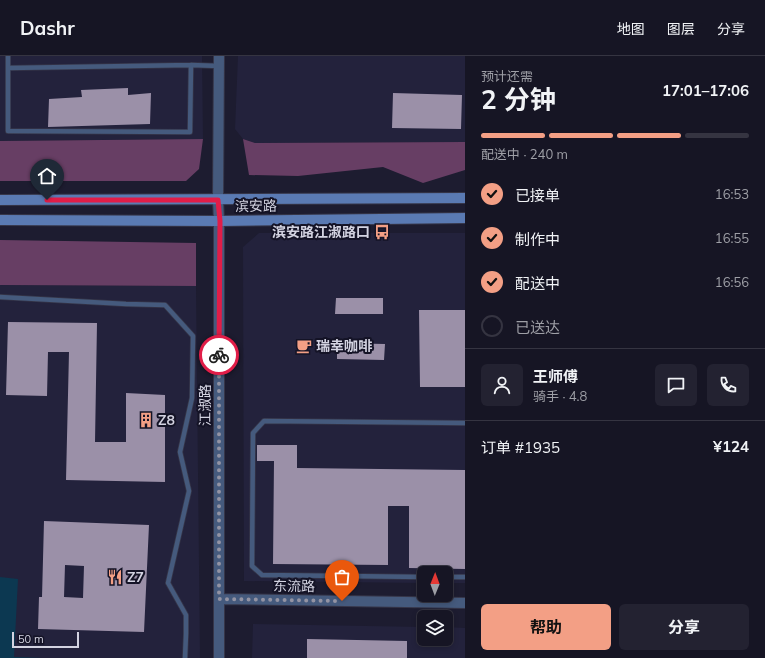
<!DOCTYPE html>
<html lang="zh">
<meta charset="utf-8">
<style>
:root{--surface:#161524;--page:#232231;--text:#f1f3f6;--muted:#9e9fa6;--line:#353441;--accent:#f39f85}
body{margin:0;font-family:Mulish,"Noto Sans SC",sans-serif;background:var(--page);color:var(--text);height:100vh;display:flex;flex-direction:column;font-size:15px;white-space:nowrap}
*{box-sizing:border-box;margin:0}
p{font-size:13px;color:var(--muted)}
.icon{flex:none;width:22px;height:22px;fill:none;stroke:currentColor;stroke-width:2;stroke-linecap:round;stroke-linejoin:round}
.map{position:relative;flex:1;overflow:hidden}
.side{display:flex;flex-direction:column;background:var(--surface);width:300px}
.side>*{flex:none}
.needle{width:26px;rotate:1deg}
.fabs{position:absolute;left:417px;top:510px;display:grid;gap:8px}
.fabs a{display:grid;place-items:center;width:36px;height:36px;border-radius:6px;background:var(--surface);box-shadow:0 2px 6px #0003,0 0 0 1px var(--line);font-size:20px}
.scale{position:absolute;left:12px;bottom:10px;width:67px;box-sizing:border-box;padding-left:4px;border:2px solid #d3d3e1;border-top:0;font-size:11px;line-height:14px;white-space:nowrap;color:#d3d3e1;-webkit-text-stroke:3px #141326;paint-order:stroke}
.pin{position:absolute;display:grid;place-items:center;width:34px;height:34px;color:#fff;margin:-41px -17px;border-radius:50% 50% 50% 0;rotate:-45deg;box-shadow:0 0 4px #0007}
.pin .icon{rotate:45deg}
.courier{position:absolute;display:grid;place-items:center;width:40px;height:40px;margin:-20px;border:3px solid #e11d48;border-radius:50%;background:#fff;color:#222;box-shadow:0 1px 5px #0007}
.summary em{font-style:normal;font-weight:700}
.summary div{display:flex;flex-direction:column-reverse}
.summary{display:flex;align-items:center;justify-content:space-between;height:68px;padding:0 16px}
h1{font-size:26px;font-weight:700;line-height:30px}
.bar{display:grid;grid-template-columns:repeat(4,1fr);gap:6px 4px;align-content:center;height:48px;padding:0 16px}
.bar i{height:5px;border-radius:3px;background:var(--line)}
.bar .on{background:var(--accent)}
.bar p{grid-column:span 4}
.line{display:flex;align-items:center;gap:10px;padding:0 16px;border-top:1px solid var(--line)}
.line div{flex:1}
.round{display:grid;place-items:center;flex:none;width:42px;height:42px;border-radius:6px;background:var(--page)}
ol{padding:0 16px;list-style:none}
li{display:flex;align-items:center;gap:12px;height:44px}
li p{margin-inline-start:auto}
li .icon{padding:4px;border-radius:50%;background:var(--accent);color:#111;stroke-width:4}
li:last-child{color:var(--muted)}
li i{width:22px;height:22px;border:2px solid var(--line);border-radius:50%}
.cta{display:flex;gap:8px;margin-top:auto;padding:8px 16px}
.cta a{flex:1;height:46px;border-radius:6px;background:var(--accent);color:#111;font-size:16px;font-weight:700;line-height:46px;text-align:center}
.cta a+a{background:var(--page);color:var(--text)}
header{display:flex;align-items:center;gap:24px;box-sizing:border-box;height:56px;padding:0 20px;background:var(--surface);border-bottom:1px solid var(--line)}
header strong{font-size:19px}
nav{display:flex;gap:22px;margin-inline-start:auto;font-size:14px}
main{display:flex;flex:1;min-height:0}
.map>svg:first-child{display:block}
.built{fill:#23223c}
.forest{fill:#673e64}
.water{fill:#0c3851}
.building{fill:#9b90a8;fill-rule:evenodd}
.lines{fill:none;stroke-linecap:round;stroke-linejoin:round}
.service-casing{stroke:#363649;stroke-width:6}
.tertiary-casing{stroke:#363649;stroke-width:12}
.secondary-casing{stroke:#363649;stroke-width:12}
.service{stroke:#455a7d;stroke-width:4.5}
.tertiary{stroke:#455a7d;stroke-width:10}
.secondary{stroke:#5a7ab3;stroke-width:10}
.done{stroke:#9393a3;stroke-width:4;stroke-dasharray:0 7.2}
.route{stroke:#e11d48;stroke-width:5}
.labels{text-anchor:middle;stroke-width:4;stroke-linejoin:round;paint-order:stroke}
.street-label{font-size:14px;fill:#d3d3e1;stroke:#141326}
.poi-label{font-size:14px;font-weight:bold;fill:#d3d3e1;stroke:#141326;text-anchor:start}
</style>
<header>
<strong>Dashr</strong>
<nav><a>地图</a><a>图层</a><a>分享</a></nav>
</header>
<main>
<div class="map">
<svg width="465" height="602" viewBox="0 0 465 602">
<rect width="100%" height="100%" fill="#1d1c30"/>
<!-- built -->
<path class="built" d="M0,0h202l1,83 -203,2z
M238,0h227v86l-210,1 -12,-4 -8,-10z
M259,177h206v350h-19v-10h-22v10l-180,-2 -1,-334z
M0,229l196,1 4,372h-200z
M253,568l171,3v12h22v-12l19,1v30h-213z"/>
<!-- forest -->
<path class="forest" d="M203,83l-4,30 -13,12h-186v-40z
M243,83l12,4 210,-1v28l-42,13 -40,-16 -85,9 -49,-1z
M0,184l196,3v43l-196,-1z"/>
<!-- water -->
<path class="water" d="M0,521l18,2 -4,78 28,1h-42z"/>
<!-- building -->
<path class="building" d="M128,32v7l23,-2 -1,31 -102,3 1,-28 33,-2 -1,-7z
M393,37l69,2 -1,34 -69,-1z
M336,242h47v16h-48z
M419,254h46v77h-45z
M8,266l89,1 -2,119h31v-49l39,2v87l-99,-2 3,-128h-21l-1,44 -41,-1z
M337,287l48,1 -1,16 -47,-1z
M257,389h40v23l168,2v99l-56,-1v-62h-21v59l-115,-1 1,-103h-17z
M44,465l105,4 -5,107 -106,-3 1,-32h3zM65,509l19,1 -1,32 -19,-1z
M307,583l100,2v17h-100z"/>
<g class="lines">
<!-- service casing -->
<g class="service-casing">
<path id="service" d="M191,9l28,1
M8,12l183,-3 -1,67 -182,-1v-75
M0,241l126,7 39,1 28,31 -1,62 -12,54 9,39 -21,92 18,32v19l-1,24
M424,521l-162,-2 -10,-9 1,-133 11,-12 201,2
M446,521h19"/>
</g>
<!-- tertiary casing -->
<g class="tertiary-casing">
<path id="tertiary" d="M219,0l-1,144 1,21v437
M219,543l246,4"/>
</g>
<!-- secondary casing -->
<g class="secondary-casing">
<path id="secondary" d="M0,144l465,-2
M0,164l219,1 246,-3"/>
</g>
<!-- service -->
<use href="#service" class="service"/>
<!-- tertiary -->
<use href="#tertiary" class="tertiary"/>
<!-- secondary -->
<use href="#secondary" class="secondary"/>
</g>
<g class="lines">
<!-- done -->
<path class="done" d="M219,299v244l123,2"/>
<!-- route -->
<path class="route" d="M47,144h171l2,21 -1,134"/>
</g>
<!-- icons -->
<defs>
<g id="bus-bare" transform="scale(1.2)"><path d="M-5-6H5V4H4V6H2V4H-2V6H-4V4H-5ZM-3.5-4V0h7V-4ZM-3.5 1.2v1.5H-2V1.2ZM2 1.2v1.5H3.5V1.2Z" fill="#f39f85" stroke="#141326" stroke-width="2.5" paint-order="stroke"/></g>
<g id="cafe-bare" transform="scale(1.2)"><path d="M-5.5-4.5H6V0H3Q3 3.5 0 3.5H-2.5Q-5.5 3.5-5.5 0ZM3-3.2v2h1.7v-2ZM-6 4.5H4V6H-6Z" fill="#f39f85" stroke="#141326" stroke-width="2.5" paint-order="stroke"/></g>
<g id="building-bare" transform="scale(1.2)"><path d="M-4-6H4V6H1V3H-1V6H-4ZM-2.5-4.3h1.7v1.8h-1.7ZM.8-4.3h1.7v1.8H.8ZM-2.5-1h1.7V.8h-1.7ZM.8-1h1.7V.8H.8Z" fill="#f39f85" stroke="#141326" stroke-width="2.5" paint-order="stroke"/></g>
<g id="restaurant-bare" transform="scale(1.2)"><path d="M-5-6h1v4h1v-4h1v4h1v-4h1v5L-1.5 .5V6h-2V.5L-5-1ZM5-6V6H3V1.5H1.5Q1.5-4 5-6Z" fill="#f39f85" stroke="#141326" stroke-width="2.5" paint-order="stroke"/></g>
</defs>
<g fill-rule="evenodd">
<use href="#bus-bare" x="382" y="176"/>
<use href="#cafe-bare" x="304" y="290"/>
<use href="#building-bare" x="146" y="364"/>
<use href="#restaurant-bare" x="115" y="521"/>
</g>
<g class="labels">
<!-- street labels -->
<g class="street-label">
<text transform="translate(256 150) rotate(-1)" y="5">滨安路</text>
<text transform="translate(205 349) rotate(-90)" y="5">江淑路</text>
<text transform="translate(294 530) rotate(1)" y="5">东流路</text>
</g>
<!-- poi labels -->
<g class="poi-label">
<text x="370" y="181" text-anchor="end">滨安路江淑路口</text>
<text x="316" y="295">瑞幸咖啡</text>
<text x="158" y="369">Z8</text>
<text x="127" y="526">Z7</text>
</g>
</g>
</svg>
<div class="fabs">
<a><svg class="needle" viewBox="-14 -14 28 28"><path d="M0-13l5 13h-10z" fill="#e53935"/><path d="M0 13l5-13h-10z" fill="#9e9fa6"/></svg></a>
<a><svg class="icon" aria-label="layers" viewBox="0 0 24 24"><path d="M12 4l9 5-9 5-9-5zM3 14l9 5 9-5"/></svg></a>
</div>
<div class="scale">50 m</div>
<div class="pin" style="left:342px;top:545px;background:#ea580c"><svg class="icon" aria-label="bag" viewBox="0 0 24 24"><path d="M5 8h14l-1 12H6zM9 8a3 3 0 0 1 6 0"/></svg></div>
<div class="pin" style="left:47px;top:144px;background:#1f2937"><svg class="icon" aria-label="home" viewBox="0 0 24 24"><path d="M3 11l9-7 9 7M6 9v11h12V9"/></svg></div>
<div class="courier" style="left:219px;top:299px"><svg class="icon" aria-label="bike" viewBox="0 0 24 24"><circle cx="6" cy="16" r="4"/><circle cx="18" cy="16" r="4"/><path d="M6 16l4-8h5l3 8M10 8l3 8H6M13 5h3"/></svg></div>
</div>
<section class="side">
<div class="summary"><div><h1>2 分钟</h1><p>预计还需</p></div><em>17:01–17:06</em></div>
<div class="bar"><i class="on"></i><i class="on"></i><i class="on"></i><i></i><p>配送中 · 240 m</p></div>
<ol>
<li><svg class="icon" aria-label="check" viewBox="0 0 24 24"><path d="M5 12l5 5 9-10"/></svg>已接单<p>16:53</p></li>
<li><svg class="icon" aria-label="check" viewBox="0 0 24 24"><path d="M5 12l5 5 9-10"/></svg>制作中<p>16:55</p></li>
<li><svg class="icon" aria-label="check" viewBox="0 0 24 24"><path d="M5 12l5 5 9-10"/></svg>配送中<p>16:56</p></li>
<li><i></i>已送达</li>
</ol>
<div class="line" style="height:72px"><a class="round"><svg class="icon" aria-label="person" viewBox="0 0 24 24"><circle cx="12" cy="8" r="4"/><path d="M4 21q1-7 8-7t8 7"/></svg></a><div><b>王师傅</b><p>骑手 · 4.8</p></div><a class="round"><svg class="icon" aria-label="chat" viewBox="0 0 24 24"><path d="M4 5h16v11H9l-5 4z"/></svg></a><a class="round"><svg class="icon" aria-label="phone" viewBox="0 0 24 24"><path d="M5 4h4l2 5-3 2q2 4 5 5l2-3 5 2v4C11 20 4 13 5 4z"/></svg></a></div>
<div class="line" style="height:52px"><div>订单 #1935</div><b>¥124</b></div>
<div class="cta"><a>帮助</a><a>分享</a></div>
</section>
</main>
